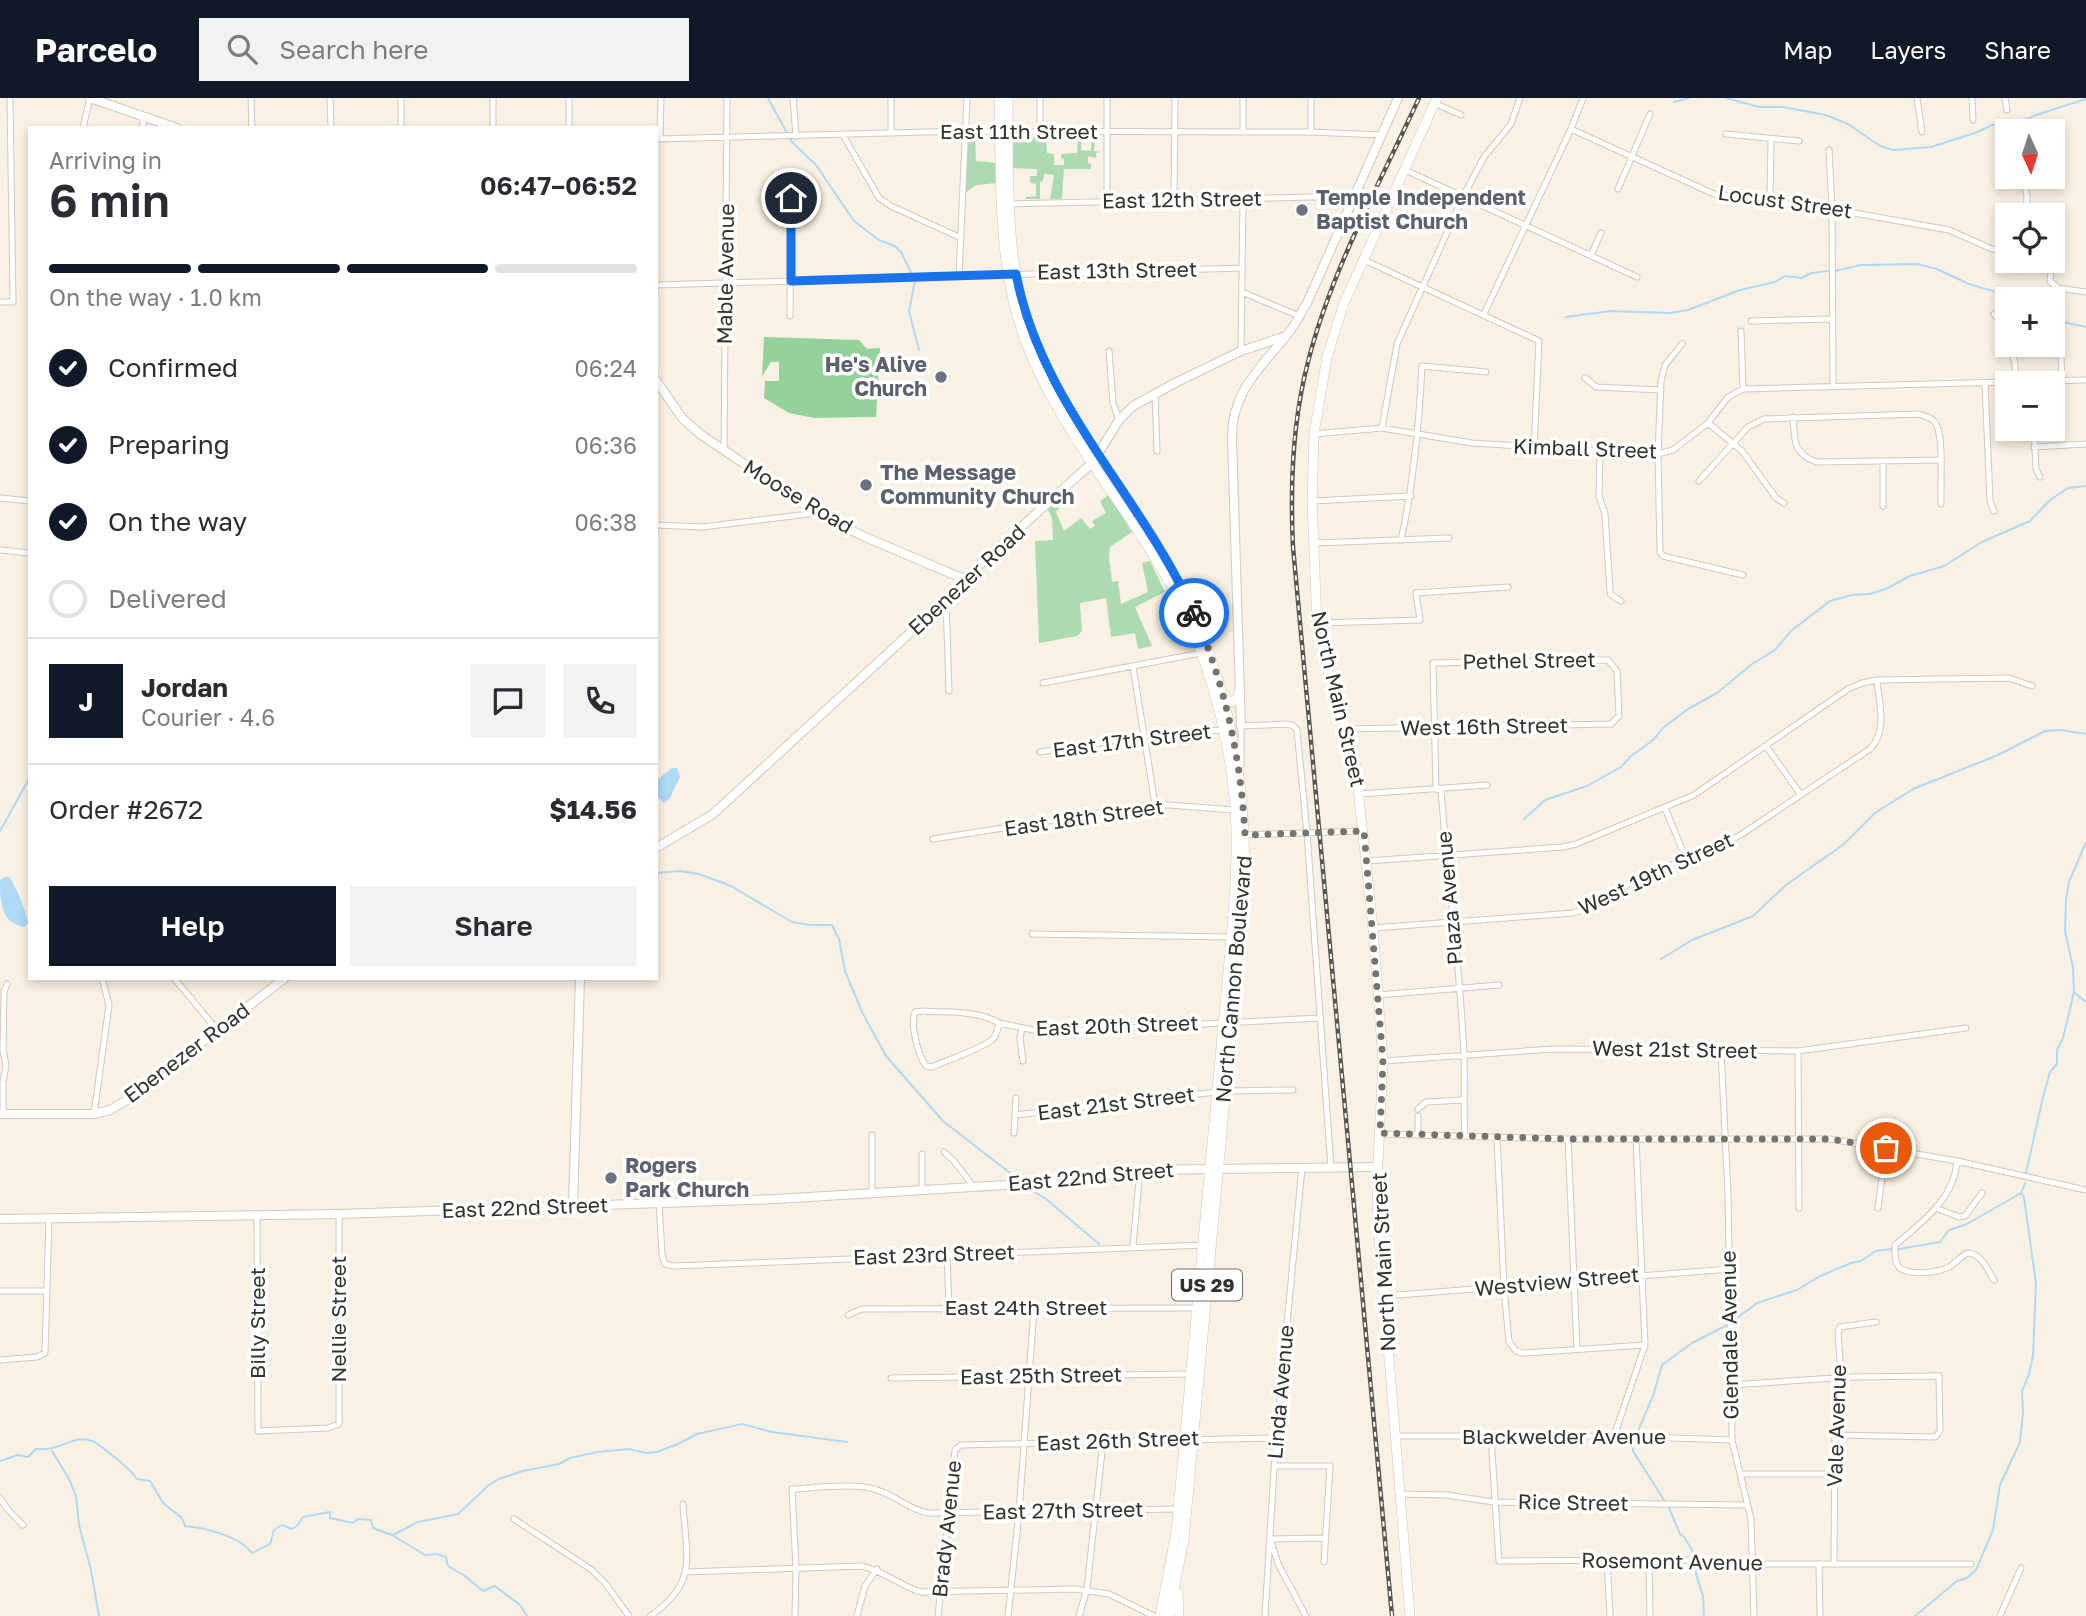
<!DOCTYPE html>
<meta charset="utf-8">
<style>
:root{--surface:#fff;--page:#f2f2f3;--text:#2b2b33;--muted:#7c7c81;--line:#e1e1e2;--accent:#111827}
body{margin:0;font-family:"Golos Text",sans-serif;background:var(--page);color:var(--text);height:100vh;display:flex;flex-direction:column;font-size:26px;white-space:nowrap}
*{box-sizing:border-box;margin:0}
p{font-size:23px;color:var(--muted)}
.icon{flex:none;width:38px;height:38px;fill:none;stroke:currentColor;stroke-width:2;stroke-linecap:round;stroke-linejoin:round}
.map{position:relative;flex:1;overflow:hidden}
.details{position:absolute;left:28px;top:28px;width:630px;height:854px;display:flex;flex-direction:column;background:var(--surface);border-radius:0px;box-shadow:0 4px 10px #0003}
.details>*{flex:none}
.needle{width:46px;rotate:177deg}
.fabs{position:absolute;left:1995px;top:21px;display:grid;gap:14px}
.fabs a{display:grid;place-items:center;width:70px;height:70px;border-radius:0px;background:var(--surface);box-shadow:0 4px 10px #0003;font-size:35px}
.pin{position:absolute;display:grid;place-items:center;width:60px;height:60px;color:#fff;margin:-30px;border:4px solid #fff;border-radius:50%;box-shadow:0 2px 7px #0007}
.courier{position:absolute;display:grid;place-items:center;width:70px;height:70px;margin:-35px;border:5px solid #1a73e8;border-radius:50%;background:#fff;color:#222;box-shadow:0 2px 9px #0007}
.head em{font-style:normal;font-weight:600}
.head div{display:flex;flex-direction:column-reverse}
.head{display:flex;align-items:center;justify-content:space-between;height:119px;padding:0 21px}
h1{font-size:46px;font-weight:600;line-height:52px}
.bar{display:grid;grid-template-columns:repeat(4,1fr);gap:10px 7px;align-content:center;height:84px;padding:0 21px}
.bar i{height:9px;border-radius:5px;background:var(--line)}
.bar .on{background:var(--accent)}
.bar p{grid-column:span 4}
.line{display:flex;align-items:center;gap:18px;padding:0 21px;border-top:2px solid var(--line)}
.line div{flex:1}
.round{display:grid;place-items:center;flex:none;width:74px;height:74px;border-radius:0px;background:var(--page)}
ol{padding:0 21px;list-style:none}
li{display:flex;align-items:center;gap:21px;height:77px}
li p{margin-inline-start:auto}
li .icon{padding:7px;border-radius:50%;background:var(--accent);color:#fff;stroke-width:4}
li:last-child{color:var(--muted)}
li i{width:38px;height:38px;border:4px solid var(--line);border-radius:50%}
.button{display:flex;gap:14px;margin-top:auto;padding:14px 21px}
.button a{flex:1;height:80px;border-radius:0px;background:var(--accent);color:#fff;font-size:28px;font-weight:600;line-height:80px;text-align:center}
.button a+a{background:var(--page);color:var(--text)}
header{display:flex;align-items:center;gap:42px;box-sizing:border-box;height:98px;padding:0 35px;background:var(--accent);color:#fff}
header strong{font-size:33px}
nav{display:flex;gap:38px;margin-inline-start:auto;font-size:24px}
.search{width:490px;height:63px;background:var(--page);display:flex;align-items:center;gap:18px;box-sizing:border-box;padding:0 24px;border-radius:0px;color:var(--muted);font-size:26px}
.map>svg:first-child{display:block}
.green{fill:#addbb1}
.forest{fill:#95d29b}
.water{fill:#afd9f6}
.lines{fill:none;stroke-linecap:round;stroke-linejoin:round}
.stream{stroke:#afd9f6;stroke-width:2}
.street-casing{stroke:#d1c9bb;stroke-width:7}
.secondary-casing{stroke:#d1c9bb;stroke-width:10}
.primary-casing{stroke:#d1c9bb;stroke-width:10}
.street{stroke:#fff;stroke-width:5}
.secondary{stroke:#fff;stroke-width:8}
.primary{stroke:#fff;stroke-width:9}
.rail-casing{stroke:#5a564e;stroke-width:4.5}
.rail{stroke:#fff;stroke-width:2;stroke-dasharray:5;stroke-linecap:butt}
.done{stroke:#79746b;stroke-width:7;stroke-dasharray:0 12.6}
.route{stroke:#1a73e8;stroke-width:9}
.worship-dot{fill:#6b7280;stroke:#fff;stroke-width:2.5}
.labels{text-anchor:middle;stroke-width:7;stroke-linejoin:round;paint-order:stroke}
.shield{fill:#fff;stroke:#716f6b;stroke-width:2}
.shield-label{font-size:19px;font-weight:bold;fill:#34312b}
.street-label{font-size:21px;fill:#34312b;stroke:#fff}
.worship-label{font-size:21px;font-weight:bold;fill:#5b616d;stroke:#fff;text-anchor:start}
</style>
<header>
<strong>Parcelo</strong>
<div class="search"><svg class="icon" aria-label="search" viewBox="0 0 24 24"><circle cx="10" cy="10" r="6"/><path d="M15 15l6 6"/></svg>Search here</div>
<nav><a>Map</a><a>Layers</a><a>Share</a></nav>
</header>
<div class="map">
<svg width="2086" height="1518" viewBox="0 0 2086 1518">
<rect width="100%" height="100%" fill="#f9f1e3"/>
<!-- green -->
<path class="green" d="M967,37h8l1,26 21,2v20l-21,2 -11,8z
M1013,39h33l1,16 7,1v11h10v-6l-3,-1v-4l16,-1 1,-14h4l-1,11 10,1 1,-12 3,-1 -1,13 7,1 -5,1v5l-8,-2v7l3,1v5h-27l-2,30h-12l4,-24 -10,-1 -1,7 -3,1v17h-14v-2l10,-1v-12l-6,-1v-7h7v-7l-24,-1z
M1109,397l23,37 -22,15 -1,10 3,25 6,-1 3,23 27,-12 -6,-29 8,-2 15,31 -30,15 17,39 -14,3 -3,-16 -24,4 -5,-39 -26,5 2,28 -5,5 -38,7 -4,-102 18,-1 -1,-22 -4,-8 7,-8 5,5 -4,5 8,19 17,-13 9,11 5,-3 -3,-5 14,-8 -6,-12z"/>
<!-- forest -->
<path class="forest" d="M764,239l95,3 8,9 13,-1 -4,69 -62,1 -25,-5 -25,-15 1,-17h14v-19h-8l-9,14z"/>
<!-- water -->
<path class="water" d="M672,670h5l3,9 -10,21 -6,5 -8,-7v-15z
M5,779h4c9,13 16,31 19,47l-4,3c-24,-4 -24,-28 -24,-47z"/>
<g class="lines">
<!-- stream -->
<path class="stream" d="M768,0l24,44 24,23 38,56 25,19 16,6 6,6 11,22
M1726,0l33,9h24l43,8 22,9 32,22 13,4 38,-3 44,-14 17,-8 31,-4 13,-6 50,-16
M1674,4l15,-4
M1835,173l26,-6 56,-1 20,5 32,15 51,15
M915,183l-6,30 10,39
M1566,219l45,-6 59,2 18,-3 52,-20 35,-8 10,-6 16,2 11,-5 16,-2
M2053,222l33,7
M1524,721l21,-19 42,-14 34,-19 10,-11 21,-15 12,-14 24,-18 29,-16 35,-29 23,-14 16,-19 39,-30 22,-6 18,-1 18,-6 22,-12 34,-10 38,-24 48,-21 20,-21 18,-12 18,-2
M0,733l30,-54
M656,775l24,-2 19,3 32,12 61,36 18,3h22l7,14 6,32 17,41 24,44 57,65 76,59
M1661,861l31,-19 61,-24 33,-31 58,-41 31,-31 38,-24 85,-34 47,-24 15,-1 26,4
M2075,895l11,9
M2026,1075l17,-76 7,-25 7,-8v-14l6,-12 11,-46 -1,-25 -8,-36 1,-31 3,-18 17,-40
M1030,1091l16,10 53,45
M1899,1151l41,-7 9,-12 18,-6 54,-31 4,-10
M1733,1223l24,-18 40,-13 21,-13 33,-14 10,-2 15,-10 16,-2
M1637,1335l16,-37 9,-31 30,-22 35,-18
M1633,1342v11l31,49
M52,1353l17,28 7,17 3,29 12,45 8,46
M0,1363l18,-6 10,2 8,-8c17,1 22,-3 37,-8 19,-6 27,5 40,15 10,8 17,13 24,23l13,2 13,22 19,15 3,8c22,2 54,10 67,27l18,-9 4,-14 8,-5 10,4 5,-3 6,-9 27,-5v6l23,5 5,-4 13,1 2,8 19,7 33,20 12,-1 9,3 2,9 17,10 18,15 12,-5 25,19 7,11
M1669,1410l11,26 4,3 12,20
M393,1437l25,-13 40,-8 31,-29 10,-6 24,-8 36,-7 11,-6 27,-6 32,-3 17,4 11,-1 23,-9 17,-9 45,-10 30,8 75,10
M1697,1468l-1,8 7,22 1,20
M1915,1518l42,-35 10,-3 9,-8 17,-40 7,-45 20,-43 3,-30 -1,-21 7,-17 4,-18 3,-72 -12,-87 -3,-4"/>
<!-- street casing -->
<g class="street-casing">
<path id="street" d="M251,0l1,30
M330,0l1,30
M401,0v30
M493,0v30
M569,0v30
M793,0l3,38
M1243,0v34
M1917,0l5,34
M1972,0l1,22
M2005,0l2,12
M1434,5l27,12
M143,19v11
M83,30l7,-30
M1571,31l143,65 118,15 117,21 43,19 15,2
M1040,34v-34
M1311,34v-34
M891,35v-35
M1726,36l73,7
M843,37l36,63 12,8 70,32
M656,41l309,-8 346,1 70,3
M660,41l1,-41
M1829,52l3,59 1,176
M1403,71l234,108
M2023,79l4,19 -1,19
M783,90l8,10 -1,118
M1618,91l32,-75
M1174,102l1,-102
M1770,102l1,-61
M1107,104v-104
M1009,106l346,-8
M1591,157l10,-22
M1362,161l177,82 -5,107
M2052,163l-2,20 8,7 28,4
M959,177l8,-177
M656,187l586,-17
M1242,194l57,24
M0,204h13l-3,-204
M1484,216l87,-185 12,-31
M1994,216l9,12 4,12
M1751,223l80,-2
M1741,233l2,58
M1682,246l-17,21 -4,16 -3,73 2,98 3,4 80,19
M2009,247l6,18v19
M1109,253l4,52 6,17
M1241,253l2,-152
M2061,259l1,23
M1585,280l11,9 65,3
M1985,285l5,118 4,10
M1155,296l2,57
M1793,319c2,23 -1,36 23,45l123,-2
M1708,325l34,28 34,47 8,5
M1382,330l15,-84 66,-147 21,-40 27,-33 9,-26
M2034,331l2,40 4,8
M1314,336l68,-6 90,15 186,11 15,-4 35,-27 20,-26 15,-8 343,-9
M2034,349l52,-3
M724,353l3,-353
M1600,354l-1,44 6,18 5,77 1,4 10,6
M1699,383l49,-54 16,-8 154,-5c6,2 12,3 16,7 11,12 6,65 7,83
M0,400l30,3
M1312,403l99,-5
M1883,408v-45
M656,427l46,2 115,-14
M1401,442c13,-58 18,-115 21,-174l64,6
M1314,445l135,-5
M0,452l30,3
M946,502l3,91
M1317,525l103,-3 -4,-27 92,-6
M1133,569l22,137
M1877,582l132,-2 23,8
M1043,585l158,-30
M1346,631l265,-5 8,-8 -2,-45 -9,-11 -175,3 3,126 5,2c7,87 19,176 23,264 1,27 -1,53 1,81
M1766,648l35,49
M1040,654l104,-16 80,-6
M1241,667v-39l46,-2 7,2 3,4 10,103 24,335
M1360,696l127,-9
M1665,710l21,51
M1241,737l123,-4
M933,741l222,-35 80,6
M1367,763l196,-14 13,-3 118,-49 154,-106 14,-6 15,-3c2,23 11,51 -7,69l-131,87 -107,46 -46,27 -13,4 -200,15
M1032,836l200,3
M174,880l43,52
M1378,897l121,-10
M924,913c24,2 54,-1 75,12 -1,6 -2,11 -6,16 -7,8 -48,22 -61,28l-6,-1c-8,-11 -16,-41 -11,-54z
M999,925l39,8h25l257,-13
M1022,930l-2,10 3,23
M1721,953l7,143 4,246 19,79 3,97
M1798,953l1,157
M1383,963l170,-12 245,2 168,-23
M1226,993l67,-1
M1418,1011l8,-7 37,-2
M3,1016v-31l3,-18 -3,-15 1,-59 3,-7
M94,1016l15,-109 -7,-27
M1015,1017l201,-23
M1418,1018v18
M1014,1035l2,-35
M1380,1036l188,5h262l127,22 129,29
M1497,1040l7,149 5,55 7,9 7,2 122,-8
M1568,1041l9,210
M944,1054l10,9 19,25
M922,1056v35
M1957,1063c-3,39 -35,61 -62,84 0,7 -1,16 4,22 9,9 39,6 50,0 6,-4 12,-10 18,-14 14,0 20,16 27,27
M872,1094v-57
M659,1104l3,53 3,9 8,2 530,-21
M1878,1110l8,-60
M1938,1111l21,8 6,-1 17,-23
M257,1117l1,216 70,-3 11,-4v-210
M1133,1148l7,-76
M947,1157l2,53
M0,1193h45
M1385,1198l345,-27
M848,1217l14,-6 337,-1
M0,1262l37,-3 8,-4 4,-135
M891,1280l299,-4
M1731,1287l118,-8 90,-1 1,55 -5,6 -100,-2
M1396,1338h218l118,4
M1491,1338l8,125 198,-1 57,4h217
M1614,1338l31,-91 -9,-206
M1275,1368h55l-6,96
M1742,1376h92
M1400,1396l46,1 48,7 253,3
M0,1400l8,12 15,15
M514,1421l78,51 13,13 24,33
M1607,1462l3,56
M1649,1464l1,54
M1834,1465l1,-128 4,-56 2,-6 -3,-41 2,-5 36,-5
M1819,1466l1,52
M686,1474l175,-6c24,5 37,19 60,26l154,-3 34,5 45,22
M650,1518c49,-34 36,-58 33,-112
M795,1518l1,-48 -4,-79c22,-1 63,-6 82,0 20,5 33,20 54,24l250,-4
M857,1518l8,-30 12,-17
M938,1518l17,-166 6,-5 315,-7
M1008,1518l11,-103 15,-205
M1079,1518l8,-27 16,-147
M1265,1518l11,-178 26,-270
M1306,1518l-27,-50 -9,-27 55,-1
M2000,1518l21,-48"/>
</g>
<!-- secondary casing -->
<g class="secondary-casing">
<path id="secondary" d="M90,0l87,30
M656,282l26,38 18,16 117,79 48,24 99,42
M1241,628l-9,-289c0,-48 31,-71 58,-106 7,-9 11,-19 17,-28l91,-205
M656,750l57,-34 233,-214 18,-21 129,-117 26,-42 14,-14 44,-24 64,-31 45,-15
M0,1016h94l16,-4 17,-10 158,-122
M573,1108l7,-228
M0,1121l339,-5 437,-15 263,-16 101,-13 238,-3"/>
</g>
<!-- primary casing -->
<g class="primary-casing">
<path id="primary" d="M999,0c2,78 -2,156 22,231 26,79 87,154 131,224 51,81 81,180 84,276 1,44 -3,88 -7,132l-53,571 -16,84
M1008,0c1,77 -4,157 22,231 26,74 78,138 120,204 72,113 102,240 93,373l-59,633 -15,77
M1225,601l7,3 6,-4 1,-6
M1178,1495l1,23
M1410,1518l-32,-393 -1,-40 6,-122 -10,-133 -18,-167 -30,-99 -8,-39 -5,-122 2,-67 13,-77 17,-54 93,-205"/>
</g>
<!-- street -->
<use href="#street" class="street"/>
<!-- secondary -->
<use href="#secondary" class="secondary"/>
<!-- primary -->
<use href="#primary" class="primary"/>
<!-- rail casing -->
<g class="rail-casing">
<path id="rail" d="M1392,1518l-99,-1069c-3,-62 -1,-124 15,-185 23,-91 72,-179 111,-264"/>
</g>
<!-- rail -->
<use href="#rail" class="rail"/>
</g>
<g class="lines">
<!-- done -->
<path class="done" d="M1194,515c31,71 47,145 51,222l119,-4 19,230 -3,72 188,6h262l56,9"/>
<!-- route -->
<path class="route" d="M791,100v83l225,-7c25,131 125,221 178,339"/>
</g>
<!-- markers -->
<g class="worship-dot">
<circle cx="1302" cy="112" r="7"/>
<circle cx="941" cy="279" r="7"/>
<circle cx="866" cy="387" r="7"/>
<circle cx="611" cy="1080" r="7"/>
</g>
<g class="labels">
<!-- shield labels -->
<rect class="shield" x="1172" y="1171.5" width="70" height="31" rx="5"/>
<g class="shield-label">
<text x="1207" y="1194">US 29</text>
</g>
<!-- street labels -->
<g class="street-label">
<text x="1019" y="41">East 11th Street</text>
<text transform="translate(1182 102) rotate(-1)" y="7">East 12th Street</text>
<text transform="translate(1785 104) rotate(8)" y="7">Locust Street</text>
<text transform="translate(1117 173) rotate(-1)" y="7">East 13th Street</text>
<text transform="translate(726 176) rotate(-89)" y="7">Mable Avenue</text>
<text transform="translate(1585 351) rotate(2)" y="7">Kimball Street</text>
<text transform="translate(798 399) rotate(31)" y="7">Moose Road</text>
<text transform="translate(967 482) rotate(-43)" y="7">Ebenezer Road</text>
<text transform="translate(1529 563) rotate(-1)" y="7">Pethel Street</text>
<text transform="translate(1338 601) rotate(77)" y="7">North Main Street</text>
<text transform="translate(1484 629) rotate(-1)" y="7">West 16th Street</text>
<text transform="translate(1132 643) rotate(-7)" y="7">East 17th Street</text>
<text transform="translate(1084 720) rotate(-8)" y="7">East 18th Street</text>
<text transform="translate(1656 776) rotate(-25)" y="7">West 19th Street</text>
<text transform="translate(1450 800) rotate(-95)" y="7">Plaza Avenue</text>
<text transform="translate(1234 881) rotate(-85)" y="7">North Cannon Boulevard</text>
<text transform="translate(1117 928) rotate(-2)" y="7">East 20th Street</text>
<text transform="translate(1675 952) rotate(1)" y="7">West 21st Street</text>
<text transform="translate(187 955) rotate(-37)" y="7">Ebenezer Road</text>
<text transform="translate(1116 1006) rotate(-7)" y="7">East 21st Street</text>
<text transform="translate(1091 1079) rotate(-5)" y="7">East 22nd Street</text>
<text transform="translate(525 1110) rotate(-2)" y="7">East 22nd Street</text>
<text transform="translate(934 1157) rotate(-2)" y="7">East 23rd Street</text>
<text transform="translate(1384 1164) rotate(-93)" y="7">North Main Street</text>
<text transform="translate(1557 1184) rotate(-5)" y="7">Westview Street</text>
<text x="1026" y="1217">East 24th Street</text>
<text transform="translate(339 1221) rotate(-90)" y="7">Nellie Street</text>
<text transform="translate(258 1225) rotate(-90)" y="7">Billy Street</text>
<text transform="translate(1730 1237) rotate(-91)" y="7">Glendale Avenue</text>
<text transform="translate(1041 1278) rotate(-1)" y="7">East 25th Street</text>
<text transform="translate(1281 1294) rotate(-85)" y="7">Linda Avenue</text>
<text transform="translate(1837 1328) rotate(-88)" y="7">Vale Avenue</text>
<text x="1564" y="1346">Blackwelder Avenue</text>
<text transform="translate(1118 1343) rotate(-2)" y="7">East 26th Street</text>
<text transform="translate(1573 1405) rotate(1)" y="7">Rice Street</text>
<text transform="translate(1063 1413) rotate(-1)" y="7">East 27th Street</text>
<text transform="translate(947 1431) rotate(-84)" y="7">Brady Avenue</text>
<text transform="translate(1672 1464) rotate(1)" y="7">Rosemont Avenue</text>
</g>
<!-- worship labels -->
<g class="worship-label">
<text x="1316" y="107">Temple Independent<tspan x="1316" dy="24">Baptist Church</tspan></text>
<text x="927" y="274" text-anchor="end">He's Alive<tspan x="927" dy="24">Church</tspan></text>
<text x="880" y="382">The Message<tspan x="880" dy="24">Community Church</tspan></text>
<text x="625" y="1075">Rogers<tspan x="625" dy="24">Park Church</tspan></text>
</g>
</g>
</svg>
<div class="fabs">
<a><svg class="needle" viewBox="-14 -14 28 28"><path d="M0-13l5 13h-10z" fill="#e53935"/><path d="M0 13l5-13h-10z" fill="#7c7c81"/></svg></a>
<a><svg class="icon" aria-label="locate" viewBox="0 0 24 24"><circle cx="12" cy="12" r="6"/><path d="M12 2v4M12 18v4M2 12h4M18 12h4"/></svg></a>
<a>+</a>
<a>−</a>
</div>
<div class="pin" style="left:1886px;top:1050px;background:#ea580c"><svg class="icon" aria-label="bag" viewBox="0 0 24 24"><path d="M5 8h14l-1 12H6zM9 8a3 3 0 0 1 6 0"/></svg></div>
<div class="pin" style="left:791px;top:100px;background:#1f2937"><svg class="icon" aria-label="home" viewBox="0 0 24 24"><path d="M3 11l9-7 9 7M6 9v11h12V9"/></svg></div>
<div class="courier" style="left:1194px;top:515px"><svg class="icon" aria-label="bike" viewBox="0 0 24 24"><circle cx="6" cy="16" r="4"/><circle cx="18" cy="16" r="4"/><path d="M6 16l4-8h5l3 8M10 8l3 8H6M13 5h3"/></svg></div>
<section class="details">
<div class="head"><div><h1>6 min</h1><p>Arriving in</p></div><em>06:47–06:52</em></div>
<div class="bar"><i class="on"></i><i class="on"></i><i class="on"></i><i></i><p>On the way · 1.0 km</p></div>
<ol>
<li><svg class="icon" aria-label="check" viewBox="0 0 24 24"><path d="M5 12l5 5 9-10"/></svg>Confirmed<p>06:24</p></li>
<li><svg class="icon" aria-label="check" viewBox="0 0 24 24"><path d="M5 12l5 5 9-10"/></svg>Preparing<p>06:36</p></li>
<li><svg class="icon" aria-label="check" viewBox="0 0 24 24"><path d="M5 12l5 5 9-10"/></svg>On the way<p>06:38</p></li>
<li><i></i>Delivered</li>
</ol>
<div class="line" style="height:126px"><b class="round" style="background:var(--accent);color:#fff">J</b><div><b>Jordan</b><p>Courier · 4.6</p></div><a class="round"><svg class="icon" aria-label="chat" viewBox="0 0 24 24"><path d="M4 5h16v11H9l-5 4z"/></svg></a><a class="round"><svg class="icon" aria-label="phone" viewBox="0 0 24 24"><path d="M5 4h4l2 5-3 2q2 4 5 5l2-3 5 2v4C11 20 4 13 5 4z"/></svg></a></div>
<div class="line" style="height:91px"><div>Order #2672</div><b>$14.56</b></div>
<div class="button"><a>Help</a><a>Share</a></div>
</section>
</div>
